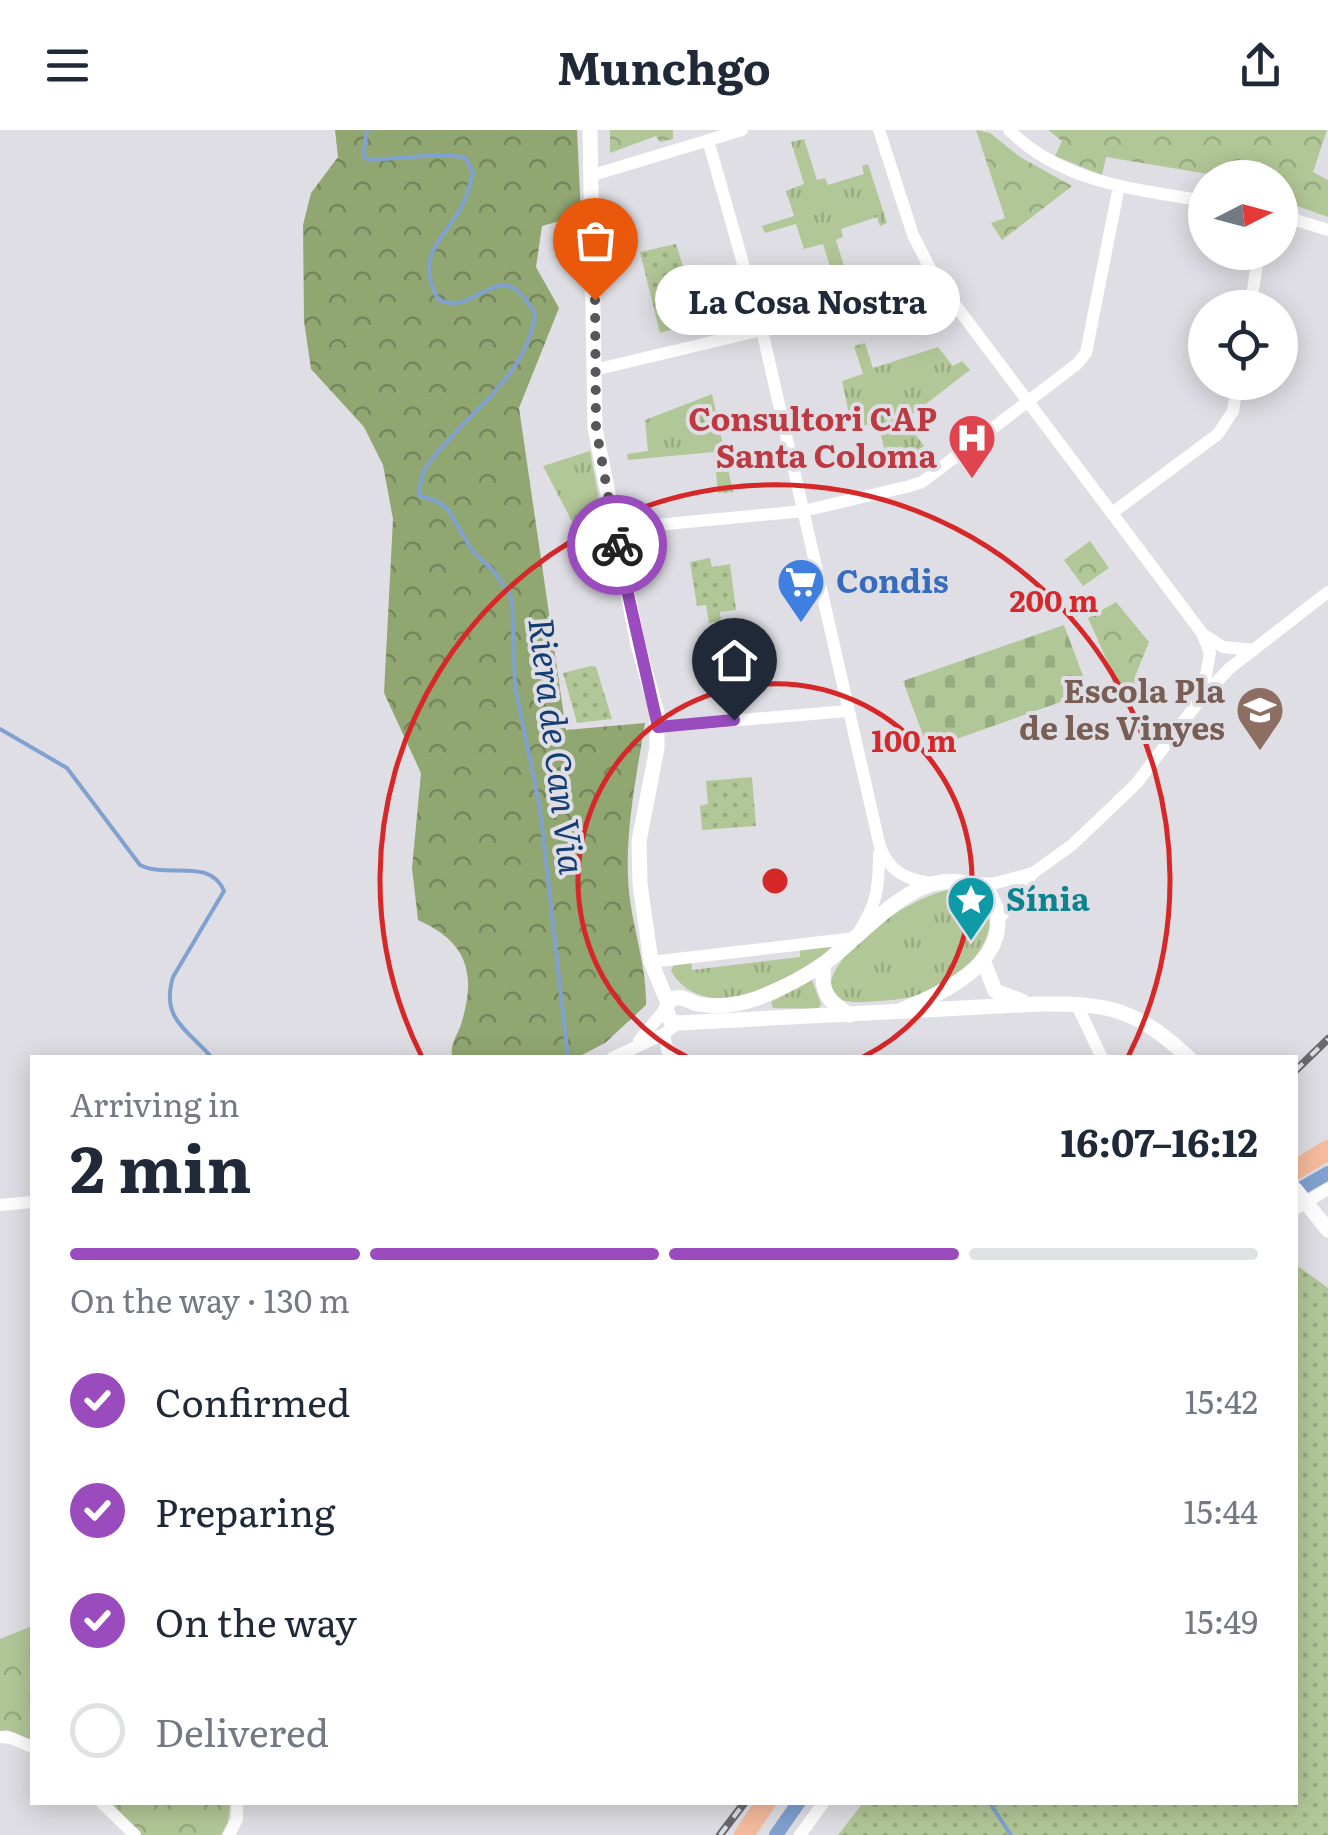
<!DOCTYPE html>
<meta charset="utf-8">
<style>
:root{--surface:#fff;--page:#f6f6f7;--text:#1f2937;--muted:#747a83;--line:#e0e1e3;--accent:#9a4cbe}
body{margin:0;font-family:Literata,serif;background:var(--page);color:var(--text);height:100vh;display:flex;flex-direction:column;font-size:38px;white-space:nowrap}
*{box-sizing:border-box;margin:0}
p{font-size:32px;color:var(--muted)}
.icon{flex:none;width:55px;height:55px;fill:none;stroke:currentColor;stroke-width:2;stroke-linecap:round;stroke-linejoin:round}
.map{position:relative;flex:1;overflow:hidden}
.sheet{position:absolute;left:30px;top:925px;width:1268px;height:750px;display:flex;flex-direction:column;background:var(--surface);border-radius:0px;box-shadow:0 5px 25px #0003}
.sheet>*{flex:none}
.needle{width:65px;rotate:84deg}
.fabs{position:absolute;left:1188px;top:30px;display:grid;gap:20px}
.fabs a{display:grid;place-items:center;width:110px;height:110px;border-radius:50%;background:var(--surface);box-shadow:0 5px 25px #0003;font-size:50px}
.pin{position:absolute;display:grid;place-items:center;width:85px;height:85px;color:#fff;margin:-102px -42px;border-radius:50% 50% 50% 0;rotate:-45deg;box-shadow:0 0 10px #0007}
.pin .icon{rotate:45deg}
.courier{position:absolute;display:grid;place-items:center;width:100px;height:100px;margin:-50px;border:8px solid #9a4cbe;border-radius:50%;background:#fff;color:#222;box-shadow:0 2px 12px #0007}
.bubble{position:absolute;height:70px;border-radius:35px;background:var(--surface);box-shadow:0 5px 25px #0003;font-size:32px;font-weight:700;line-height:70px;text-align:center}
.head em{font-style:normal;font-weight:700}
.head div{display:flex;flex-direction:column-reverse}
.head{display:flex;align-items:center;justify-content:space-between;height:170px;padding:0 40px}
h1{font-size:65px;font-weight:700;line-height:75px}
.bar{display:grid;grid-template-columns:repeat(4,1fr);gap:15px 10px;align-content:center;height:120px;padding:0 40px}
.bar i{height:12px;border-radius:8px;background:var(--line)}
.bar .current{background:var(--accent)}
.bar p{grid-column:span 4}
ol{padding:0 40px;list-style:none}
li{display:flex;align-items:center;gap:30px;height:110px}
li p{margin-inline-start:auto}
li .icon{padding:10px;border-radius:50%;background:var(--accent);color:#fff;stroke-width:4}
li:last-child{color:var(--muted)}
li i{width:55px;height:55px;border:5px solid var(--line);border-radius:50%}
header{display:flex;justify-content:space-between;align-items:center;height:130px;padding:0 40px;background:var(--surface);font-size:45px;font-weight:700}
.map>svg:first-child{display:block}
.grass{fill:url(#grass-tufts)}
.forest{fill:url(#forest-crowns)}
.cemetery{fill:url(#cemetery-stones)}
.park{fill:url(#park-crowns)}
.garden{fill:url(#garden-dots)}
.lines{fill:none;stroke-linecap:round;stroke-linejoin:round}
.stream{stroke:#81a1d0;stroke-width:4}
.canal{stroke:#81a1d0;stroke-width:14}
.minor{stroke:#fff;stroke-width:12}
.tertiary{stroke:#fff;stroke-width:15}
.primary{stroke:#f5bb9d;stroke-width:20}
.rail-casing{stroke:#6a696d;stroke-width:8}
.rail{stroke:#dfdee4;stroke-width:4;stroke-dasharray:11;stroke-linecap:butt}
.done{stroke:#57565a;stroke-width:10;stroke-dasharray:0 18}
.route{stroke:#9a4cbe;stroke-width:12}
.ring{fill:none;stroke:#d62828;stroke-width:5}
.labels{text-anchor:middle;stroke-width:8;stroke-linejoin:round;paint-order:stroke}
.health-label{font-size:32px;font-weight:bold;fill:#be3a42;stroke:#dfdee4;text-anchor:end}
.shop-label{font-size:32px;font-weight:bold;fill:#366cbe;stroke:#dfdee4;text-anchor:start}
.education-label{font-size:32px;font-weight:bold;fill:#785e54;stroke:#dfdee4;text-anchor:end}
.culture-label{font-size:32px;font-weight:bold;fill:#0d838f;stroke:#dfdee4;text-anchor:start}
.water-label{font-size:35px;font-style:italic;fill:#143d76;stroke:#dfdee4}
.centre{fill:#d62828;stroke:#dfdee4;stroke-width:5}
.ring-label{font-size:30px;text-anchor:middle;font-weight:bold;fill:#d62828;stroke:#dfdee4;stroke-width:8;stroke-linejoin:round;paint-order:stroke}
</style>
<header><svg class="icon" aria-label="menu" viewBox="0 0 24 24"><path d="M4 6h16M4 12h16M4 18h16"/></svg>Munchgo<svg class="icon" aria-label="share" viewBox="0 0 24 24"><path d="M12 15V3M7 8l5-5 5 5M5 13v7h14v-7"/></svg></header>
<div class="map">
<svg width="1328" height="1705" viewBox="0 0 1328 1705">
<defs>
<pattern id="grass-tufts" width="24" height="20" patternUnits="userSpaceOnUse" patternTransform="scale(2.5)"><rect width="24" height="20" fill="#b2c797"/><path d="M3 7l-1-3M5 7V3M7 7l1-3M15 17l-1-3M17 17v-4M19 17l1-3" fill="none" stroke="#98aa81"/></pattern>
<pattern id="forest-crowns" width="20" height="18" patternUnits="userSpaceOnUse" patternTransform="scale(2.5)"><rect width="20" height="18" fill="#91a772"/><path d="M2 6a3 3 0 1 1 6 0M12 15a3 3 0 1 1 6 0" fill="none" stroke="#75865c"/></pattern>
<pattern id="cemetery-stones" width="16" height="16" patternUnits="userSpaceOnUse" patternTransform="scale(2.5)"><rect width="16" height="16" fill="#b2c797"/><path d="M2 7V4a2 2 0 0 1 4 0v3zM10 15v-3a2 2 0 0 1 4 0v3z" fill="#98aa81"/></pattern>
<pattern id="park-crowns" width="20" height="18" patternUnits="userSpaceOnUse" patternTransform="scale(2.5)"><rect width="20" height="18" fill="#b2c797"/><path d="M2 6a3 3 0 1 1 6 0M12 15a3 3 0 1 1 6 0" fill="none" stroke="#98aa81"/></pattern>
<pattern id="garden-dots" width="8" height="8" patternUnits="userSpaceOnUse" patternTransform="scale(2.5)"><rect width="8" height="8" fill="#b2c797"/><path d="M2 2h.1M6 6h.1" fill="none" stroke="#98aa81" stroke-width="1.8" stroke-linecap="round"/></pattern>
</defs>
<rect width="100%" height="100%" fill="#dfdee4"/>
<!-- grass -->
<path class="grass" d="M804,9l13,41 8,-2 3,7 36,-11 -2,-8 6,-2 19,59 -7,3 -3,-9 -36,12 2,8 -7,3 13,42 -13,4 -13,-42 -19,5 -8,-25 -31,9 -3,-7 32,-10 -8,-25 18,-7 -13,-42z
M865,213l8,25 65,-21 15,19 9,-5 8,9 -65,50 19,26 -23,16 -3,-13 -13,3 -7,-30 -26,6 -10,-47 21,-7 -9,-28z
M712,264l21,98 -15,1 -4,-41 -86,8 -1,-6 21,-3 -3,-31z
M590,321l14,75 -27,5 -34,-65z
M950,760c59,5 43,56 9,83 -24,20 -51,27 -81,28 -13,1 -27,3 -39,-2l-9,-13c5,-38 83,-91 120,-96z
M833,815c-34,37 -128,84 -162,26l3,-7 17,-4 1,10 108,-13v-10z
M812,850l9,24 -3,5 -45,-1 -2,-6z"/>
<!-- forest -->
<path class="forest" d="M335,0h242l4,85 -39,11 -6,41 23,41 -40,100 47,322 79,-7c-8,50 -19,102 -17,153 1,44 19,86 18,129l-41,38 -27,14h-126c-2,-16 6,-21 10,-36 15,-50 3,-80 -44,-101l-6,-52 9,-95 -37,-80 9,-174 -10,-54 -19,-38 -53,-58 -7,-48 -1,-96 8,-32 27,-36z"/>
<!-- cemetery -->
<path class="cemetery" d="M1064,495l25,67 -161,57 -25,-68z"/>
<!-- park -->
<path class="park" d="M610,0h63v9l-13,3 -4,-6 -46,17z
M976,0l14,3 30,24 52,29 -70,54 -11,-17 14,-5z
M1048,0h279l-14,42 15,8v37l-48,-17v-22l-54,-1 -120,-20 -4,18 -47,-19 7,-15z
M1090,411l19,27 -26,18 -19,-26z
M1116,472l33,40 -13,32 11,15 -20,19 -15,-25 1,-9 -25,-56z
M32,1496v114l-24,-10 -8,1v-92z
M109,1673h121l-2,19 -7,13h-80z"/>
<!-- garden -->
<path class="garden" d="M676,114l10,31 -6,2 5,16 6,-2 4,13 -24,7 4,18 -15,4 -20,-81z
M710,428l2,9 18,-3 6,46 -16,2 1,9 -12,2 -3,-18 -9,1 -7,-44z
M591,536l5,1 16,52 -35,4 -14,-50z
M752,647l4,49 -54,4 -2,-24 8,-2 -2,-23z
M1295,1134l33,24v547h-490l25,-32 432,-1z"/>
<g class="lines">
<!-- stream -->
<path class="stream" d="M367,0l-4,25 6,5 70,-5 26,2 8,16c-3,10 -5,21 -10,31 -18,36 -50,50 -25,95 39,21 62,-51 97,15 -9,67 -73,101 -108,152 -6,9 -8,20 -7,30l19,6 10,9 24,41 20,18 19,28 3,88 25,122 28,250
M0,599l67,39 73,97c27,14 70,-8 84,26l-51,86c-13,43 16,53 39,81
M989,1672l22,33"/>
<!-- canal -->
<path class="canal" d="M1295,1062l33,-19
M776,1705l23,-33"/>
<!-- minor -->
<path class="minor" d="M879,0l34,105 22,43 267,355 8,20 -8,44
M1009,0c54,53 125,59 196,71
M708,10l54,190 118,517c10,25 26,33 53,36
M593,45l149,-45
M1280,85l48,15
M1250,178l9,-56
M594,240l168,-40 173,-52
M1112,383l106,-79 15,-23 5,-29
M614,399l189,-18 107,-25 12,-4 155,-118 9,-11 33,-167
M1204,505l19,12 31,3
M658,597l189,-16
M966,754l30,-1 37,-10
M999,789l34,-46 39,-28 64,-61 66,-87 28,-29 98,-76
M651,832l204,-24c21,-32 24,-46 24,-84
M1076,873l26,55
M664,904l5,24
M639,911l27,-33
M612,928l52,-24 14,-11
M0,1075l32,-3
M1295,1079l33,-20
M0,1607l11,1 21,9
M101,1672l34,33
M229,1705l8,-16v-17
M800,1705l24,-33"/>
<!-- tertiary -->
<path class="tertiary" d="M590,0l5,298 43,217 19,68v35l-18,93 1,43 11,78 17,41
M983,830l12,31 27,10
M824,834c-4,27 3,37 26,51
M899,881c46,-18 124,-55 91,-116 -63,-46 -119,35 -164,67 -20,14 -45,27 -68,36 -20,7 -39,10 -60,6 -8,-2 -15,-8 -22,-6 -7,1 -7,5 -10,10l4,12 8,3 361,-19c71,-1 97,5 150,54
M1295,1059l33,41"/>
<!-- primary -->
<path class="primary" d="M1295,1040l33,-20
M744,1705l22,-33"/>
<!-- rail casing -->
<g class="rail-casing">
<path id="rail" d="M1295,941l33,-32
M720,1705l25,-33"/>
</g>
<!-- rail -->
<use href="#rail" class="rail"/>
</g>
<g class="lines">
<!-- done -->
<path class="done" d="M595,170l1,128 21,117"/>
<!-- route -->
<path class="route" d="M617,415l41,182 76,-7"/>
</g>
<!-- distance rings -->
<g class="ring">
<path d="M687 927A197 197 0 1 1 863 927"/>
<path d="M422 927A395 395 0 1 1 1128 927"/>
</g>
<!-- icons -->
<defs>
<g id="hospital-pin" transform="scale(2.5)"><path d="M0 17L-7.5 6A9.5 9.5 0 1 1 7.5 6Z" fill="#e0444e" stroke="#dfdee4"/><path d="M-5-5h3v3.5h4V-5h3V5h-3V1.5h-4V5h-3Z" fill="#fff"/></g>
<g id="supermarket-pin" transform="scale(2.5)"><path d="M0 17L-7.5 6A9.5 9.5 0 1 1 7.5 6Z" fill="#3f7fe0" stroke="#dfdee4"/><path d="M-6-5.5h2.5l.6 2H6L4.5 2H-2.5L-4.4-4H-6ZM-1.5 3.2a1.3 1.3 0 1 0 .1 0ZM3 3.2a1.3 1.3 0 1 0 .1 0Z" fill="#fff"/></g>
<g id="school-pin" transform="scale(2.5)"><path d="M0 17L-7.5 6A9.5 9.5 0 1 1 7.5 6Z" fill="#8d6e63" stroke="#dfdee4"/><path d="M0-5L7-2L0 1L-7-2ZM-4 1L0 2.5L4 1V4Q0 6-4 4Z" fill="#fff"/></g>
<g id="sight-pin" transform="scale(2.5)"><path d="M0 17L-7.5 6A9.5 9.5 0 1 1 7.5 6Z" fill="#0f9aa8" stroke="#dfdee4"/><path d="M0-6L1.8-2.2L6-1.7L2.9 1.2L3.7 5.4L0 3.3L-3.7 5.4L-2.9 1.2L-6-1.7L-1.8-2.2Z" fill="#fff"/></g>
</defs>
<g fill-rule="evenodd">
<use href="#hospital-pin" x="972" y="308"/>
<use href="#supermarket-pin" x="801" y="452"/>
<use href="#school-pin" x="1260" y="580"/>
<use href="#sight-pin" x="971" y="770"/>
</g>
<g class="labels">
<!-- health labels -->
<g class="health-label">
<text x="937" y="301">Consultori CAP<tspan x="937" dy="37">Santa Coloma</tspan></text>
</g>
<!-- shop labels -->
<g class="shop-label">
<text x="836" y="463">Condis</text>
</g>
<!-- education labels -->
<g class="education-label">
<text x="1225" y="573">Escola Pla<tspan x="1225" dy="37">de les Vinyes</tspan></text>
</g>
<!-- culture labels -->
<g class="culture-label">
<text x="1006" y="781">Sínia</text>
</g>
<!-- water labels -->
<g class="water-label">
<text transform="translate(556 616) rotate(83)" y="12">Riera de Can Via</text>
</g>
</g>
<circle cx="775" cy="751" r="15" class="centre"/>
<g class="ring-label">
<text x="1054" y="482">200 m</text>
<text x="914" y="622">100 m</text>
</g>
</svg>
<div class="fabs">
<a><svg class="needle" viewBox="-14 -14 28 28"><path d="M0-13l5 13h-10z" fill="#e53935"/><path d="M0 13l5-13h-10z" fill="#747a83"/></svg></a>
<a><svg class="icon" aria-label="locate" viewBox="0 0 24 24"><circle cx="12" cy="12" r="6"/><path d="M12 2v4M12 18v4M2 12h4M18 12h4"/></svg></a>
</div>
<div class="pin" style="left:595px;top:170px;background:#ea580c"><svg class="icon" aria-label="bag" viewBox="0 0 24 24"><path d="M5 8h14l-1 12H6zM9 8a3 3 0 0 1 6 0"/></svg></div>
<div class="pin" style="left:734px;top:590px;background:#1f2937"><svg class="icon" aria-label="home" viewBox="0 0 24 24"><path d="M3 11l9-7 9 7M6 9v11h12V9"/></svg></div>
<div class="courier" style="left:617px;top:415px"><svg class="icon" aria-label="bike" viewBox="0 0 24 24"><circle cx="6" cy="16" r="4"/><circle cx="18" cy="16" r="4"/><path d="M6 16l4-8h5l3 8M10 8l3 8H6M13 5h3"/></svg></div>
<div class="bubble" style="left:655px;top:135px;width:305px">La Cosa Nostra</div>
<section class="sheet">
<div class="head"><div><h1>2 min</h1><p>Arriving in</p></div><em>16:07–16:12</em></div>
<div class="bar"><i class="current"></i><i class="current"></i><i class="current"></i><i></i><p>On the way · 130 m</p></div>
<ol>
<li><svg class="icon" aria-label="check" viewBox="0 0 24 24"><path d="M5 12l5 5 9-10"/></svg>Confirmed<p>15:42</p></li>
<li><svg class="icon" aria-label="check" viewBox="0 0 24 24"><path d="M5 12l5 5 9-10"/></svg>Preparing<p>15:44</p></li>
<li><svg class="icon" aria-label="check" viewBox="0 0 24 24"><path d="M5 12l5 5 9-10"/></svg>On the way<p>15:49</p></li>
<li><i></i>Delivered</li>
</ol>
</section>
</div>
